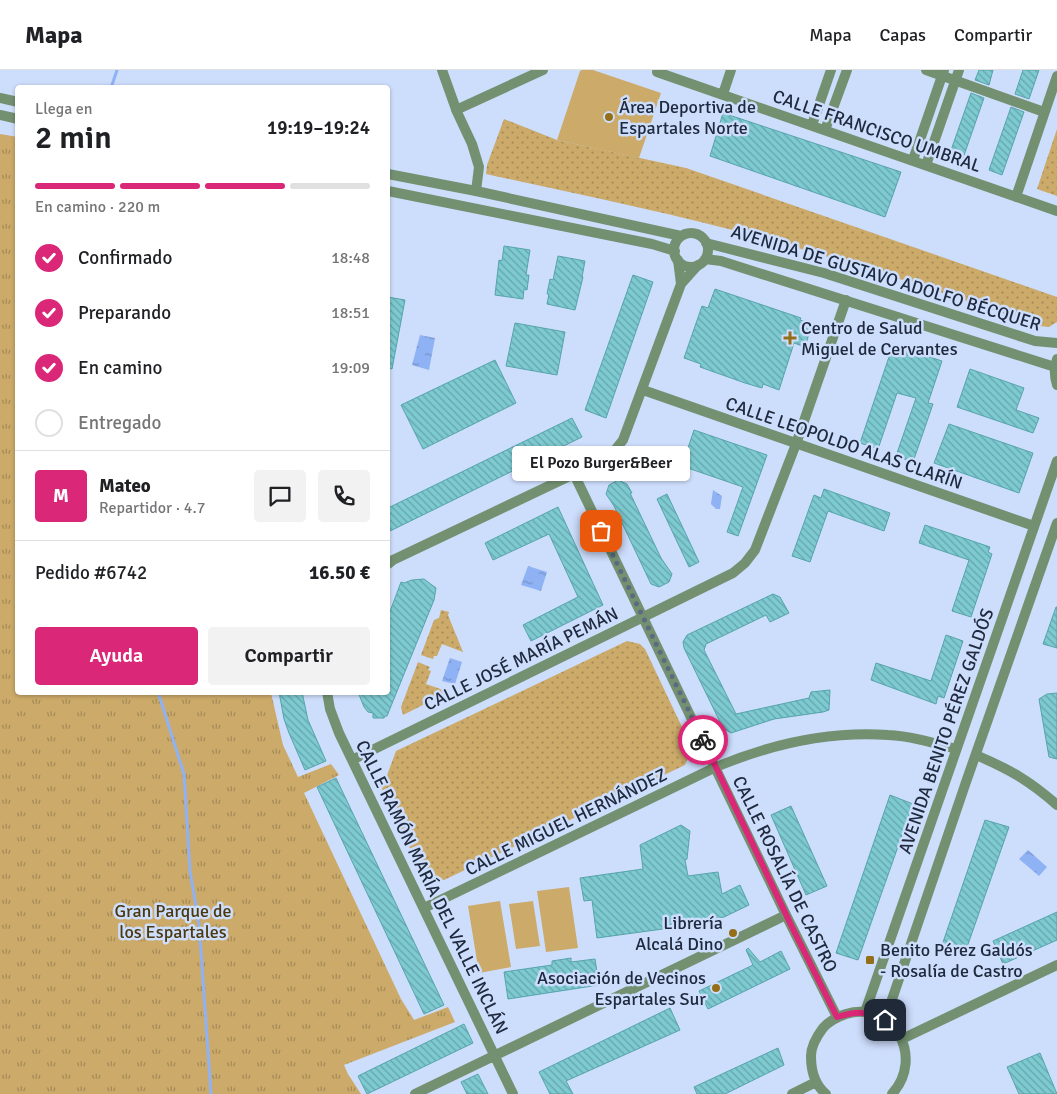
<!DOCTYPE html>
<html lang="es">
<meta charset="utf-8">
<style>
:root{--surface:#fff;--page:#f2f2f2;--text:#202124;--muted:#757577;--line:#e0e0e0;--accent:#db2777}
body{margin:0;font-family:Signika,sans-serif;background:var(--page);color:var(--text);height:100vh;display:flex;flex-direction:column;font-size:19px;white-space:nowrap}
*{box-sizing:border-box;margin:0}
p{font-size:16px;color:var(--muted)}
.icon{flex:none;width:28px;height:28px;fill:none;stroke:currentColor;stroke-width:2;stroke-linecap:round;stroke-linejoin:round}
.map{position:relative;flex:1;overflow:hidden}
.drawer{position:absolute;left:15px;top:15px;width:375px;height:610px;display:flex;flex-direction:column;background:var(--surface);border-radius:5px;box-shadow:0 1px 4px #0004}
.drawer>*{flex:none}
.pin{position:absolute;display:grid;place-items:center;width:42px;height:42px;color:#fff;margin:-21px;border-radius:10px;box-shadow:0 2px 8px #0006}
.courier{position:absolute;display:grid;place-items:center;width:50px;height:50px;margin:-25px;border:4px solid #db2777;border-radius:50%;background:#fff;color:#222;box-shadow:0 1px 6px #0007}
.bubble{position:absolute;height:35px;border-radius:5px;background:var(--surface);box-shadow:0 1px 4px #0004;font-size:16px;font-weight:600;line-height:35px;text-align:center}
.overview em{font-style:normal;font-weight:600}
.overview div{display:flex;flex-direction:column-reverse}
.overview{display:flex;align-items:center;justify-content:space-between;height:85px;padding:0 20px}
h1{font-size:32px;font-weight:600;line-height:38px}
.bar{display:grid;grid-template-columns:repeat(4,1fr);gap:8px 5px;align-content:center;height:60px;padding:0 20px}
.bar i{height:6px;border-radius:4px;background:var(--line)}
.bar .active{background:var(--accent)}
.bar p{grid-column:span 4}
.line{display:flex;align-items:center;gap:12px;padding:0 20px;border-top:1px solid var(--line)}
.line div{flex:1}
.round{display:grid;place-items:center;flex:none;width:52px;height:52px;border-radius:5px;background:var(--page)}
ol{padding:0 20px;list-style:none}
li{display:flex;align-items:center;gap:15px;height:55px}
li p{margin-inline-start:auto}
li .icon{padding:5px;border-radius:50%;background:var(--accent);color:#fff;stroke-width:4}
li:last-child{color:var(--muted)}
li i{width:28px;height:28px;border:2px solid var(--line);border-radius:50%}
.action{display:flex;gap:10px;margin-top:auto;padding:10px 20px}
.action a{flex:1;height:58px;border-radius:5px;background:var(--accent);color:#fff;font-size:20px;font-weight:600;line-height:58px;text-align:center}
.action a+a{background:var(--page);color:var(--text)}
header{display:flex;align-items:center;gap:30px;box-sizing:border-box;height:70px;padding:0 25px;background:var(--surface);border-bottom:1px solid var(--line)}
header strong{font-size:24px}
nav{display:flex;gap:28px;margin-inline-start:auto;font-size:18px}
.map>svg:first-child{display:block}
.grass{fill:url(#grass-dots)}
.park{fill:url(#park-tufts)}
.pitch{fill:#ccaa69}
.water{fill:url(#water-ripples)}
.lines{fill:none;stroke-linecap:round;stroke-linejoin:round}
.stream{stroke:#8fb2f5;stroke-width:3}
.building{fill:url(#building-back-hatch);stroke:#56a4ab}
.pedestrian{stroke:#739171;stroke-width:10}
.minor{stroke:#739171;stroke-width:10}
.tertiary{stroke:#739171;stroke-width:10}
.done{stroke:#5d6980;stroke-width:5;stroke-dasharray:0 9}
.route{stroke:#db2777;stroke-width:6}
.poi-dot{fill:#956f18;stroke:#cdddfc;stroke-width:2}
.labels{text-anchor:middle;stroke-width:5;stroke-linejoin:round;paint-order:stroke}
.poi-label{font-size:18px;fill:#202a3e;stroke:#cdddfc;text-anchor:start}
.street-label{font-size:18px;fill:#202a3e;stroke:#cdddfc}
.park-label{font-size:18px;fill:#4c380d;stroke:#cdddfc}
</style>
<header>
<strong>Mapa</strong>
<nav><a>Mapa</a><a>Capas</a><a>Compartir</a></nav>
</header>
<div class="map">
<svg width="1057" height="1024" viewBox="0 0 1057 1024">
<defs>
<pattern id="grass-dots" width="8" height="8" patternUnits="userSpaceOnUse" patternTransform="scale(1.25)"><rect width="8" height="8" fill="#ccaa69"/><path d="M2 2h.1M6 6h.1" fill="none" stroke="#a58b58" stroke-width="1.8" stroke-linecap="round"/></pattern>
<pattern id="park-tufts" width="24" height="20" patternUnits="userSpaceOnUse" patternTransform="scale(1.25)"><rect width="24" height="20" fill="#ccaa69"/><path d="M3 7l-1-3M5 7V3M7 7l1-3M15 17l-1-3M17 17v-4M19 17l1-3" fill="none" stroke="#a58b58"/></pattern>
<pattern id="water-ripples" width="26" height="14" patternUnits="userSpaceOnUse" patternTransform="scale(1.25)"><rect width="26" height="14" fill="#8fb2f5"/><path d="M2 4q2-2 4 0t4 0M15 11q2-2 4 0t4 0" fill="none" stroke="#7491c8"/></pattern>
<pattern id="building-back-hatch" width="6" height="6" patternUnits="userSpaceOnUse" patternTransform="scale(1.25)"><rect width="6" height="6" fill="#7dcad1"/><path d="M-1 5l2 2M0 0l6 6M5-1l2 2" fill="none" stroke="#66a4ab"/></pattern>
</defs>
<rect width="100%" height="100%" fill="#cdddfc"/>
<!-- grass -->
<path class="grass" d="M504,49l53,21 129,28 371,129v25l-8,5 -9,-1c-90,-31 -179,-61 -271,-86 -93,-26 -188,-45 -283,-66l1,-9z
M1057,59v67l-20,-7z
M441,540l8,2 -1,3 15,37 -21,-8 -5,12h-3l-1,3 -12,-4 13,-35 5,-2z
M627,571l13,3 5,5 46,97v6l-6,13 -241,115 -17,-1 -4,-3 -41,-87 14,-38z
M418,592l12,5 -2,3 3,1 -5,13 23,8 -46,23 -2,-8z"/>
<!-- park -->
<path class="park" d="M0,64l18,3v555l253,1 12,52 15,32 33,-13 8,11 -35,18 97,206 13,21 34,-13 7,15 -111,43 4,9 13,20h-361z"/>
<!-- pitch -->
<path class="pitch" d="M582,0h11l68,23 -22,65 -82,-18 23,-69z
M569,817l9,61 -32,4 -9,-61z
M500,831l11,66 -32,6 -11,-67z
M533,831l7,45 -24,3 -7,-45z"/>
<!-- water -->
<path class="water" d="M420,265l15,3 -6,32 -17,-5z
M713,420l9,6 -2,13h-4l-5,-5z
M528,496l19,6 -6,19 -20,-6z
M450,588l12,4 -7,22 -13,-3z
M1028,780l19,17 -8,9 -20,-17z"/>
<g class="lines">
<!-- stream -->
<path class="stream" d="M111,18l6,-18
M158,622l26,82 6,97 9,53 12,170"/>
</g>
<!-- building -->
<path class="building" d="M979,0h14l-4,15 -14,-5z
M1023,0h16l-10,29 -14,-5z
M971,23l13,5 -22,63 -13,-5z
M1011,37l13,5 -22,63 -13,-5z
M723,43l178,59 -16,45 -175,-61z
M504,176l26,4 -4,25h3l-2,15 -3,-1 -1,10 -28,-4 4,-35 3,1z
M558,186l27,5 -3,16h1l-8,33 -28,-6 2,-10h-2l3,-15 3,1z
M633,205l20,7 -47,136 -21,-8z
M715,219l86,29 -1,2 12,4 -7,23 -11,-4 -15,47 -16,-6 -1,4 -17,-5 -45,-16 1,-3 -17,-6 18,-52 6,2z
M388,227l17,3 -13,69 -4,-1z
M515,253l50,9 -8,43 -51,-9z
M893,275l49,16 -14,42 5,1 -20,58 -17,-6 20,-58 -19,-5 -19,56 -18,-6z
M495,290l21,43 -93,46 -22,-44z
M970,299l54,19 -8,22 23,8 -6,15 -76,-26z
M572,348l10,19 -194,95v-24z
M949,354l84,29 -14,40 -85,-30z
M694,360l73,25 -29,81 -11,-4 16,-45 -61,-21z
M618,410l9,4 5,9h-2l31,65 11,16 -3,8 -10,5 -8,-3 -37,-78 -8,-12 3,-9z
M824,419l66,24 -6,18 -56,-20 -18,51 -18,-6 22,-61 7,3z
M667,424l32,68 -10,5 -32,-68z
M558,437l45,98 -72,36 -8,-16 55,-28 -29,-63 -56,26 -8,-17z
M925,455l65,22 -2,5 4,2 -21,63 -19,-6 17,-51 -50,-17z
M424,509l12,9 -2,12 -47,116h-2l-1,2h-11v-5l-5,-1 -4,-5 -6,-15h30v-75l13,-35 3,1 8,-3z
M773,524l7,3 9,16 -19,9 -4,-7 -60,29 -2,6 32,64 73,-16 2,-6 19,-2 -1,20 -6,2 -49,7 -43,14 -5,-3 -4,-4 -38,-78 -1,-6 4,-7z
M1056,537h1v41l-14,-4z
M946,565l17,6 -19,57 -6,-2 -2,8 -65,-24 5,-17 55,18z
M279,622h23l6,28 18,41 -21,9 -16,-37 -5,-14z
M1057,623v66l-8,-2 -10,-58 8,-5z
M336,708l108,227 -20,9 -107,-227z
M890,725l23,9 -55,156 -22,-7z
M791,736l36,80 -21,9 -35,-80z
M985,750l24,7 -43,123 -24,-5z
M681,755l9,6 -3,28 -2,1 3,16 30,-4 4,22 18,-9 9,20 -25,12 -54,8v3l-73,10 -5,-38 -8,1 -4,-23 63,-9 -3,-24z
M1057,842v28l-54,24 -10,-23z
M748,878l12,14 21,-11 9,18 -82,40 -9,-18 54,-26 -7,-15z
M571,888v4l24,-3 4,26 -91,14 -4,-27 48,-7v-4z
M670,938l10,22 -114,51 7,13h-23l-11,-22z
M464,954l9,19 -106,51 -9,-18z
M778,978l6,17 -59,29h-28l-3,-7z
M1040,983l17,41h-38l-12,-27z
M478,1004l10,20h-21l-6,-12z"/>
<g class="lines">
<!-- pedestrian -->
<path class="pedestrian" d="M926,0l118,42"/>
<!-- minor -->
<path class="minor" d="M442,0l15,42 15,32 7,23 -3,24
M657,2l400,139
M723,24l8,-24
M456,40l87,-40
M812,55l19,-55
M825,60l22,-60
M913,90l31,-90
M926,95l33,-95
M1016,127l41,-121
M678,190l3,24
M643,320l391,136
M574,404l212,441 51,102
M388,494l5,-4 181,-86 37,-19 12,-15 58,-156 17,-19
M327,622l3,17 9,24 174,361
M976,685c33,14 54,26 81,50
M352,690l381,-187 12,-10 10,-13 41,-106 50,-144
M424,838l292,-141c55,-23 113,-36 172,-32 23,1 46,8 68,14
M865,942l192,-551
M885,950l81,-238 91,-259
M902,969l155,-74
M415,1024l371,-179
M792,1024l24,-12
M826,1024c-11,-9 -15,-24 -15,-38 0,-11 6,-20 12,-28 6,-7 14,-11 23,-14 48,-14 79,44 46,80"/>
<!-- tertiary -->
<path class="tertiary" d="M0,28l18,4
M0,45l18,4
M388,104l88,17 205,45
M388,121l264,53 23,7
M674 180a17 17 0 1 1 34 0a17 17 0 1 1-34 0Z
M706,173l118,30 211,68 22,2
M705,189l16,2 334,106
M1057,289c-3,9 -3,17 0,26"/>
</g>
<g class="lines">
<!-- done -->
<path class="done" d="M601,461l102,209"/>
<!-- route -->
<path class="route" d="M703,670l90,189 44,88c20,-6 29,-6 48,3"/>
</g>
<!-- markers -->
<g class="poi-dot">
<circle cx="609" cy="47" r="5"/>
<path d="M787.5 260.5h5v5h5v5h-5v5h-5v-5h-5v-5h5z"/>
<circle cx="733" cy="863" r="5"/>
<rect x="865" y="885" width="10" height="10" rx="2.5"/>
<circle cx="716" cy="918" r="5"/>
</g>
<g class="labels">
<!-- poi labels -->
<g class="poi-label">
<text x="619" y="43">Área Deportiva de<tspan x="619" dy="21">Espartales Norte</tspan></text>
<text x="801" y="264">Centro de Salud<tspan x="801" dy="21">Miguel de Cervantes</tspan></text>
<text x="723" y="859" text-anchor="end">Librería<tspan x="723" dy="21">Alcalá Dino</tspan></text>
<text x="880" y="886">Benito Pérez Galdós<tspan x="880" dy="21">- Rosalía de Castro</tspan></text>
<text x="706" y="914" text-anchor="end">Asociación de Vecinos<tspan x="706" dy="21">Espartales Sur</tspan></text>
</g>
<!-- street labels -->
<g class="street-label">
<text transform="translate(877 61) rotate(19)" y="6">CALLE FRANCISCO UMBRAL</text>
<text transform="translate(886 208) rotate(17)" y="6">AVENIDA DE GUSTAVO ADOLFO BÉCQUER</text>
<text transform="translate(844 373) rotate(19)" y="6">CALLE LEOPOLDO ALAS CLARÍN</text>
<text transform="translate(521 589) rotate(-26)" y="6">CALLE JOSÉ MARÍA PEMÁN</text>
<text transform="translate(946 661) rotate(-71)" y="6">AVENIDA BENITO PÉREZ GALDÓS</text>
<text transform="translate(566 752) rotate(-26)" y="6">CALLE MIGUEL HERNÁNDEZ</text>
<text transform="translate(785 804) rotate(64)" y="6">CALLE ROSALÍA DE CASTRO</text>
<text transform="translate(432 817) rotate(64)" y="6">CALLE RAMÓN MARÍA DEL VALLE INCLÁN</text>
</g>
<!-- park labels -->
<g class="park-label">
<text x="173" y="847">Gran Parque de<tspan x="173" dy="21">los Espartales</tspan></text>
</g>
</g>
</svg>
<div class="pin" style="left:601px;top:461px;background:#ea580c"><svg class="icon" aria-label="bag" viewBox="0 0 24 24"><path d="M5 8h14l-1 12H6zM9 8a3 3 0 0 1 6 0"/></svg></div>
<div class="pin" style="left:885px;top:950px;background:#1f2937"><svg class="icon" aria-label="home" viewBox="0 0 24 24"><path d="M3 11l9-7 9 7M6 9v11h12V9"/></svg></div>
<div class="courier" style="left:703px;top:670px"><svg class="icon" aria-label="bike" viewBox="0 0 24 24"><circle cx="6" cy="16" r="4"/><circle cx="18" cy="16" r="4"/><path d="M6 16l4-8h5l3 8M10 8l3 8H6M13 5h3"/></svg></div>
<div class="bubble" style="left:512px;top:376px;width:178px">El Pozo Burger&amp;Beer</div>
<section class="drawer">
<div class="overview"><div><h1>2 min</h1><p>Llega en</p></div><em>19:19–19:24</em></div>
<div class="bar"><i class="active"></i><i class="active"></i><i class="active"></i><i></i><p>En camino · 220 m</p></div>
<ol>
<li><svg class="icon" aria-label="check" viewBox="0 0 24 24"><path d="M5 12l5 5 9-10"/></svg>Confirmado<p>18:48</p></li>
<li><svg class="icon" aria-label="check" viewBox="0 0 24 24"><path d="M5 12l5 5 9-10"/></svg>Preparando<p>18:51</p></li>
<li><svg class="icon" aria-label="check" viewBox="0 0 24 24"><path d="M5 12l5 5 9-10"/></svg>En camino<p>19:09</p></li>
<li><i></i>Entregado</li>
</ol>
<div class="line" style="height:90px"><b class="round" style="background:var(--accent);color:#fff">M</b><div><b>Mateo</b><p>Repartidor · 4.7</p></div><a class="round"><svg class="icon" aria-label="chat" viewBox="0 0 24 24"><path d="M4 5h16v11H9l-5 4z"/></svg></a><a class="round"><svg class="icon" aria-label="phone" viewBox="0 0 24 24"><path d="M5 4h4l2 5-3 2q2 4 5 5l2-3 5 2v4C11 20 4 13 5 4z"/></svg></a></div>
<div class="line" style="height:65px"><div>Pedido #6742</div><b>16.50 €</b></div>
<div class="action"><a>Ayuda</a><a>Compartir</a></div>
</section>
</div>
